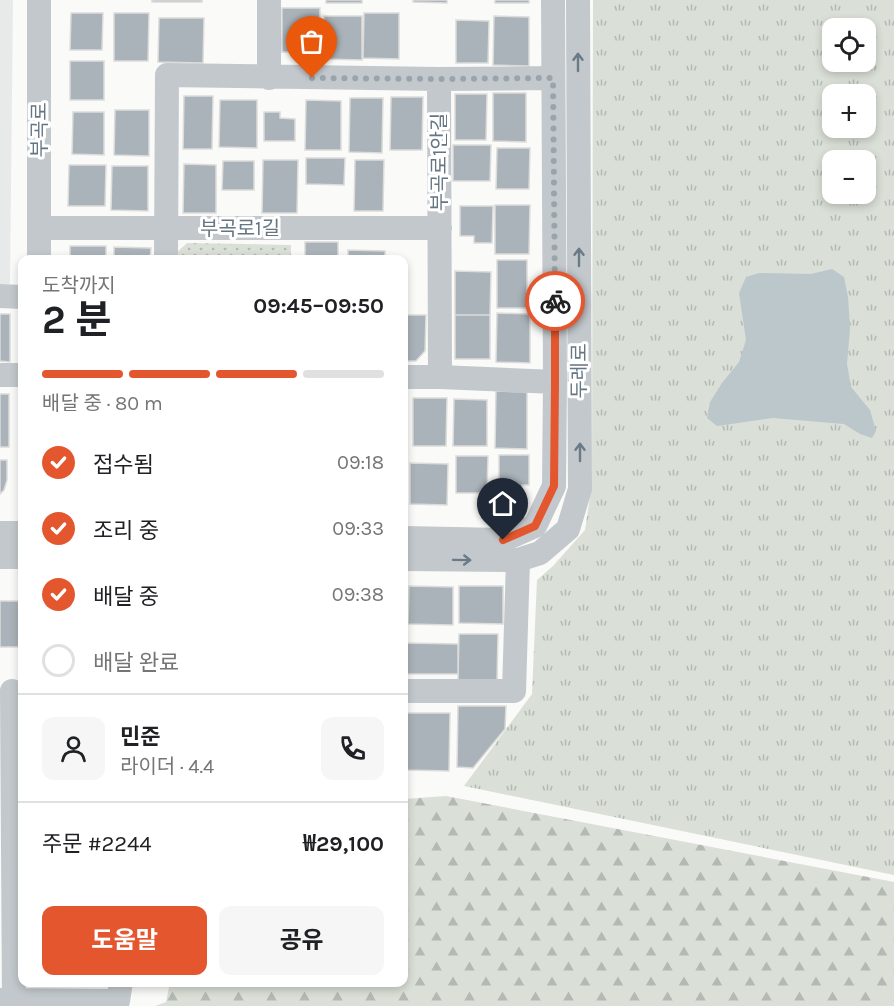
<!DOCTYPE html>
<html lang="ko">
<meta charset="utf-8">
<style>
:root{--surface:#fff;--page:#f6f6f6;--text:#202124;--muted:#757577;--line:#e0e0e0;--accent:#e4572e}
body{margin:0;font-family:Karla,"Noto Sans KR",sans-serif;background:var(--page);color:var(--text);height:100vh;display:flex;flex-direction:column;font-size:22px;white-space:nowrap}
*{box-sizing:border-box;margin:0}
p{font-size:20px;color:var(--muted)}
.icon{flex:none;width:33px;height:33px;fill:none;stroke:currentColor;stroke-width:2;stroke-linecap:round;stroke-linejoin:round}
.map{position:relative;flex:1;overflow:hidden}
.side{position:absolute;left:18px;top:255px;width:390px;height:732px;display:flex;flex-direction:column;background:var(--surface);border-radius:12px;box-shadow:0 3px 9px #0003}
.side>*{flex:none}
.buttons{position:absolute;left:822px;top:18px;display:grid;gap:12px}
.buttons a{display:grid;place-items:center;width:54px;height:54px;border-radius:12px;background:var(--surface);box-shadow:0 3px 9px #0003;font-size:30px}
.pin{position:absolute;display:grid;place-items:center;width:51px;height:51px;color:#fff;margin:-62px -26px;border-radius:50% 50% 50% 0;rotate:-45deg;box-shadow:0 0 6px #0007}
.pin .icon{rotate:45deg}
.courier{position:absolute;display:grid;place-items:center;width:60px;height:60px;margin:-30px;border:4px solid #e4572e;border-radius:50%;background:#fff;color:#222;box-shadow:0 2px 8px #0007}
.overview em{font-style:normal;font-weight:700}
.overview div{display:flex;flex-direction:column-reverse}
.overview{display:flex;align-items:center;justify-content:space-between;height:102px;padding:0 24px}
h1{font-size:39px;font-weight:700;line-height:45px}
.bar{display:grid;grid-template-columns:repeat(4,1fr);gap:9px 6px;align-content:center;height:72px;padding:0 24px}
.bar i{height:8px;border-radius:4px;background:var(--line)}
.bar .current{background:var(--accent)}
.bar p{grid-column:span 4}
.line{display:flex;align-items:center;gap:15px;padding:0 24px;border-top:2px solid var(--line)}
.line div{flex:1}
.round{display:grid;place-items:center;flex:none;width:63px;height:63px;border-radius:12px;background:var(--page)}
ol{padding:0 24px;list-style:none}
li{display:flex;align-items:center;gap:18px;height:66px}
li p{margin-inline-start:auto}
li .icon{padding:6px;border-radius:50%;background:var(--accent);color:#fff;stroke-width:4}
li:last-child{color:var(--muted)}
li i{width:33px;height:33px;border:3px solid var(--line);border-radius:50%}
.action{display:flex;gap:12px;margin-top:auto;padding:12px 24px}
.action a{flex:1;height:69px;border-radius:12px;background:var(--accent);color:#fff;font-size:24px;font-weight:700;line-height:69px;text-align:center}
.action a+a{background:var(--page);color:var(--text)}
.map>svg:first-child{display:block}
.built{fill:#e8e9e9}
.grass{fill:url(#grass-tufts);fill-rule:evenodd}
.forest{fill:url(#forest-firs)}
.park{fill:url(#park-dots)}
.water{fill:#bbc7cb}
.building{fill:#aab3b9;stroke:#dcdcda;stroke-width:1.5}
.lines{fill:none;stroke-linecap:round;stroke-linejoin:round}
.minor{stroke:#c3c8cc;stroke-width:24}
.oneway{stroke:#6a7a87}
.done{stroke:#99a4ac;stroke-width:6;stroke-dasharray:0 10.8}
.route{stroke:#e4572e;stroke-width:8}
.labels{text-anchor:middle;stroke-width:6;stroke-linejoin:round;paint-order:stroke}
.street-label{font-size:20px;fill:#657683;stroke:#fff}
</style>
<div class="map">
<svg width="894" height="1006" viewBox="0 0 894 1006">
<defs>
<pattern id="grass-tufts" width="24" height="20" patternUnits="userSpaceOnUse" patternTransform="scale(1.5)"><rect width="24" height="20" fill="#dadfd7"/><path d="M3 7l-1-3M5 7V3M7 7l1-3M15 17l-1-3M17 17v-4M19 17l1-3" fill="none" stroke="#b4b9b4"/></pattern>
<pattern id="forest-firs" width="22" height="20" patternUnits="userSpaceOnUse" patternTransform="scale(1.5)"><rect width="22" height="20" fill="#dadfd7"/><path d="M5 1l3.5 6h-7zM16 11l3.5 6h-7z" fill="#b4b9b4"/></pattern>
<pattern id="park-dots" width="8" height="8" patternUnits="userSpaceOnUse" patternTransform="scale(1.5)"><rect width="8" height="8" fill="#dadfd7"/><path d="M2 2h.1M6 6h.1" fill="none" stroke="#b4b9b4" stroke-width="1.8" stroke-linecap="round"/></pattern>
</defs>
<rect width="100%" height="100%" fill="#fafaf8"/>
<!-- built -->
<path class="built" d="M0,0h13l-3,284h-10z"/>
<!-- grass -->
<path class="grass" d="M593,0h301v875l-430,-89 68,-92 5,-114 16,-14 32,-36 7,-46zM832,28h34v34h-34zM832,94h34v34h-34zM832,160h34v34h-34z"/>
<!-- forest -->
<path class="forest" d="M446,796l448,86v124h-739l11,-4 4,-19 234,-1v-183z"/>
<!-- park -->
<path class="park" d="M187,243l104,2v14l-116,1v-6z"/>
<!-- water -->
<path class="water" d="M832,269l12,8 4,20 2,32 -3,35 4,23 19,23 6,21 -4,7 -12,-4 -16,-10 -71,-6 -56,8 -10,-8 3,-16 12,-19 17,-21 7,-22 -7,-47 7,-16 13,-4 52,1z"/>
<!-- building -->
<path class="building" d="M152,0h50v2h-50z
M326,0h36v3h-36z
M413,0h34v3l-34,-1z
M495,0h34v3h-34z
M282,8h38l-1,44h-37z
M71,13h32l-1,37h-32z
M114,13h35l-1,48h-34z
M364,13h35v46l-36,-1z
M324,16h38v44l-38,-1z
M494,16l35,1v49l-36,-1z
M159,18h45l-1,45 -45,-1z
M456,20l33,1 -1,42h-32z
M70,61h34v39h-34z
M493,93h33v49l-33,-1z
M455,94h32l-1,46h-31z
M184,96h29l-1,53h-29z
M391,97h32l-1,53h-32z
M350,98h33l-1,55 -33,-1z
M220,100h37v48l-38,-1z
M306,100l35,1v49h-36z
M115,110h34v46l-35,-1z
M73,112h31v43l-32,-1z
M264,112h16v6l15,1v22h-31z
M453,145h38l-1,36h-37z
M497,148h33l-1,41h-33z
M306,158h39l-1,27 -38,-1z
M263,160h35l-1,53h-35z
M355,160h29l-1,51h-29z
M223,161h31v29h-32z
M184,164l32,1v48h-33z
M69,165h37l-1,41h-37z
M112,166h36v45l-37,-1z
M495,205h35l-1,49h-34z
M460,206h33l-1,37h-18v-7h-14z
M305,242h33v18h-33z
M70,246h36v14h-36z
M114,247l37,1 -1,12h-36z
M348,250l37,1v9h-37z
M497,260h30v48h-30z
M455,271l36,1 -1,43h-35z
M497,313l33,1v49l-34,-1z
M0,314h10v48l-10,-1z
M404,315h22l-1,36 -9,10h-12z
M455,315h35v44h-35z
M496,391l31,1v57l-32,-1z
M0,394h9v53h-9z
M413,398h34l-1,48h-33z
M454,399l33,1v46h-34z
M499,455h30v30h-7v10h-18v-12h-5z
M456,456h32l-1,37h-31z
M0,460h7v20l-3,10 -4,4z
M410,463l38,1 -1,41 -37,-1z
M404,468h2l-1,37h-1z
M409,586l44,1v38l-45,-1z
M459,586h44v38l-44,-1z
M404,589h3l-1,39h-2z
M0,601h22v46h-22z
M459,634h39l-1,47 -39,-1z
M406,643l52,1v30h-52z
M458,706h48l-1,23 -32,39 -16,-1z
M407,713h43l-1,58 -42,-1z"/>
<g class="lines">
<!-- minor -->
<path class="minor" d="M269,0v78
M439,79l114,-1
M39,228h401
M39,260v-260
M166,260l1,-185 272,4 1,298
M0,296l22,1
M0,375h22
M404,377h36l115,5
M0,533h22
M404,538l99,2 32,-14 19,-40 1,-104 -2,-382
M0,557h22
M404,559l114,1 22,-7 28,-24 12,-40 -2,-489
M12,691l2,309
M404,691h110l4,-131
M0,1000l118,1 3,-19"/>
</g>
<!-- one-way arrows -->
<defs><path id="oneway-shaft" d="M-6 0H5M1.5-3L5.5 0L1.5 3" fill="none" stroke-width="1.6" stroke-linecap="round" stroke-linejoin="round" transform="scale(1.5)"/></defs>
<g class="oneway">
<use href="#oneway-shaft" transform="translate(578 62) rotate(-90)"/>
<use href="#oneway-shaft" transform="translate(579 257) rotate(-90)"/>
<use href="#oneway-shaft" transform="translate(580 452) rotate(-90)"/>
<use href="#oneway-shaft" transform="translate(462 560) rotate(1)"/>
</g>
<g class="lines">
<!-- done -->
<path class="done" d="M312,78l127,1 114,-1 2,223"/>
<!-- route -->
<path class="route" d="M503,540l32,-14 19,-40 1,-104v-81"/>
</g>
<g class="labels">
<!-- street labels -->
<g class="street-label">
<text transform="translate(39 130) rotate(-90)" y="7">부곡로</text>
<text transform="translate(439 162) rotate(-90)" y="7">부곡로1안길</text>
<text x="240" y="235">부곡로1길</text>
<text transform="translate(579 371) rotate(-90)" y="7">두레로</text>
</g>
</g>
</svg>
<div class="buttons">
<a><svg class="icon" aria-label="locate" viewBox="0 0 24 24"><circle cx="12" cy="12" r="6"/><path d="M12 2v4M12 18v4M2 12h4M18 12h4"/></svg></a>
<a>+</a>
<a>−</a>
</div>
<div class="pin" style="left:312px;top:78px;background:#ea580c"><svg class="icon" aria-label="bag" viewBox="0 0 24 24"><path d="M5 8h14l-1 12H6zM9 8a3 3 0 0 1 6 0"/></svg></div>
<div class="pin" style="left:503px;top:540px;background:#1f2937"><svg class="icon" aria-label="home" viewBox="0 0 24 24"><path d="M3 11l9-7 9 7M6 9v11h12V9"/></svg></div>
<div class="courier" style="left:555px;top:301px"><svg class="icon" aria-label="bike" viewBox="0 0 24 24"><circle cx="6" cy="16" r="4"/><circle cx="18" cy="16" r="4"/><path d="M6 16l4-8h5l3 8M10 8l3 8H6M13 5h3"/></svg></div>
<section class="side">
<div class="overview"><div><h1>2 분</h1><p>도착까지</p></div><em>09:45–09:50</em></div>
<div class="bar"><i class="current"></i><i class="current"></i><i class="current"></i><i></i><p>배달 중 · 80 m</p></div>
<ol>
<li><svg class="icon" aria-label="check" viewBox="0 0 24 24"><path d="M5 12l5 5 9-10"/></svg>접수됨<p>09:18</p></li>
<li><svg class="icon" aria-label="check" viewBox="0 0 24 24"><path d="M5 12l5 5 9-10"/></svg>조리 중<p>09:33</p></li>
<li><svg class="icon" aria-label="check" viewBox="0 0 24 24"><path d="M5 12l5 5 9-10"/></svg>배달 중<p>09:38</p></li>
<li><i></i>배달 완료</li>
</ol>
<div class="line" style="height:108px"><a class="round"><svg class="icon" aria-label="person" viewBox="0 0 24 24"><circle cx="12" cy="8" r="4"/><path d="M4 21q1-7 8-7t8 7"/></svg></a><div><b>민준</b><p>라이더 · 4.4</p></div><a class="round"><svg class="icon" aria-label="phone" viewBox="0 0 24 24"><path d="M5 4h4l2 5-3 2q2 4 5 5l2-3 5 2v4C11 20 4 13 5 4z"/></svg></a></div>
<div class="line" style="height:78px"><div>주문 #2244</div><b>₩29,100</b></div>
<div class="action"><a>도움말</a><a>공유</a></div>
</section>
</div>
